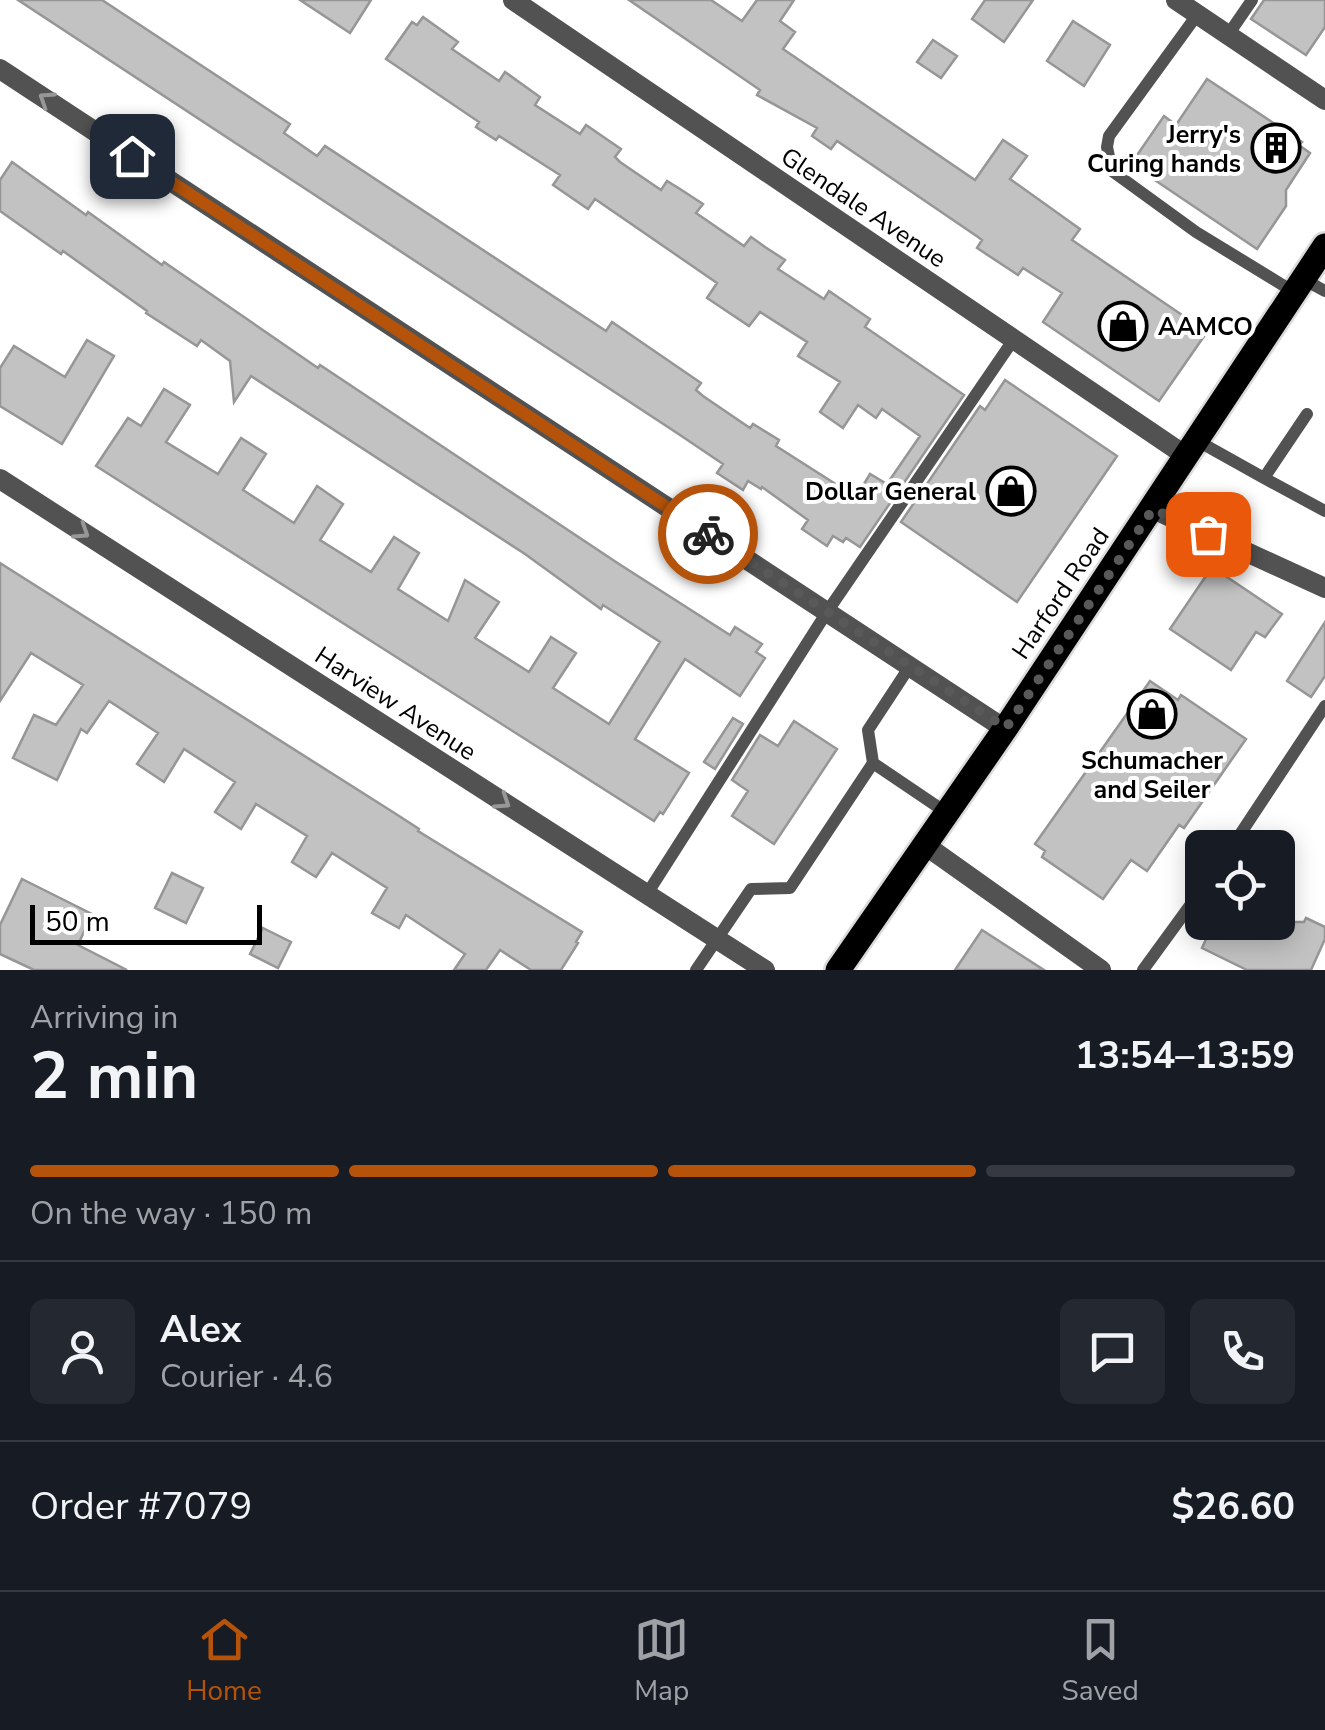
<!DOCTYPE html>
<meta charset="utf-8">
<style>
:root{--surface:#171b24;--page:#242831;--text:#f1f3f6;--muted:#9ea1a6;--line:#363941;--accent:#b45309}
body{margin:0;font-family:"Nunito Sans",sans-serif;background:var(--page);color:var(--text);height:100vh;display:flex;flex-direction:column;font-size:38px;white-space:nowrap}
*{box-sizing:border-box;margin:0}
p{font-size:32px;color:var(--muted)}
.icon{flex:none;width:55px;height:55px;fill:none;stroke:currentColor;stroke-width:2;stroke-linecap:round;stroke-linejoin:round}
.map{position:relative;height:970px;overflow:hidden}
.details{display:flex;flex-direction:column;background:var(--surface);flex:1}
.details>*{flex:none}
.tools{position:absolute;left:1185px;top:830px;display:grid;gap:20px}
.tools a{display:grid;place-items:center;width:110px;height:110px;border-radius:15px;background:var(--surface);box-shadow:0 5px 25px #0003;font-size:50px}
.scale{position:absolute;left:30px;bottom:25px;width:232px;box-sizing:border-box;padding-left:10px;border:5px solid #000;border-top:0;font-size:28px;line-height:35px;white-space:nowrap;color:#000;-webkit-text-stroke:8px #fff;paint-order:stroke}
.pin{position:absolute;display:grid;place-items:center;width:85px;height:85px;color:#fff;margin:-42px;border-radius:20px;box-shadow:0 5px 15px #0006}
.courier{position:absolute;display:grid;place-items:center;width:100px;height:100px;margin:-50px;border:8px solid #b45309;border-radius:50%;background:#fff;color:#222;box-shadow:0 2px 12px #0007}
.head em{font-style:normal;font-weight:700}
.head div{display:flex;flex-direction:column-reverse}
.head{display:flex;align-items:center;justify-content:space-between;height:170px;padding:0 30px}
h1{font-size:65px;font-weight:700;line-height:75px}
.bar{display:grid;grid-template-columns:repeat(4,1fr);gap:15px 10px;align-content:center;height:120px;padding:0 30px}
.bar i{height:12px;border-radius:8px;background:var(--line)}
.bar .current{background:var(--accent)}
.bar p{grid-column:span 4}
.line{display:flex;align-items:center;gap:25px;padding:0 30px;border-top:2px solid var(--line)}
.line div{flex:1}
.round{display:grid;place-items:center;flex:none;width:105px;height:105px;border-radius:15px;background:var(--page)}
.tabs{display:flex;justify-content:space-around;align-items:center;height:140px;border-top:2px solid var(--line);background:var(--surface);font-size:28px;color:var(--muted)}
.tabs a{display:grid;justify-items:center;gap:5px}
.tabs .current{color:var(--accent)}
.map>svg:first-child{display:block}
.building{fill:#c2c2c2;stroke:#969696;stroke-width:2.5}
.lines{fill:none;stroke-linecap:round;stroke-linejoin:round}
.primary-casing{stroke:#dbdbdb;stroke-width:30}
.lane{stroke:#525252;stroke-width:12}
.street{stroke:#525252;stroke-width:20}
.primary{stroke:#000;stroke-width:25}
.oneway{stroke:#979797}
.done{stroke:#595959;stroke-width:10;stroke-dasharray:0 18}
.route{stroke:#b45309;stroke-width:12}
.labels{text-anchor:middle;stroke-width:8;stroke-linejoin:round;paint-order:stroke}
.poi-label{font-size:25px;font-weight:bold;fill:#000;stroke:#fff;text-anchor:end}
.street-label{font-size:25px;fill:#000;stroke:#fff}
</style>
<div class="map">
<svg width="1325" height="970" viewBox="0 0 1325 970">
<rect width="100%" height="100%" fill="#fff"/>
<!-- building -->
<path class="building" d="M18,0h84l188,124 -6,9 33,23 8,-10 281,185 6,-9 89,61 -5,7 7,6 47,32 3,-4 26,16 -3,6 80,51 14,-23 17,10 33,-48 -38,-27 -6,9 -18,-13 -15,23 -23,-16 20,-30 -42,-26 9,-14 -47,-30 -11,14 -42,-28 10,-15 -122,-84 -7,10 -35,-24 7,-10 -61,-39 -3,4 -20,-13 3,-5 -93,-63 26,-37 5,3 6,-8 35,25 -6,7 47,32 6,-9 35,25 -5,8 45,29 6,-9 35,24 -6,8 5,5 41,28 6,-9 13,8 23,15 -7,9 48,33 7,-9 14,10 20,13 -7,9 46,30 5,-8 19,13 22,15 -5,8 99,68 -104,152 -14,-9 -3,4 -10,-6 -6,10 -25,-17 6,-9 -46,-33 -1,2 -13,-8 -5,9 -26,-17 6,-9 -46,-31z
M300,0h71l-21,33z
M629,0h82l31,21 15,-21h37l-14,21 15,11 -12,17 192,131 28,-40 24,16 -17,23 70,50 -8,11 135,92 -48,69 -116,-79 19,-29 -39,-25 -5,7 -41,-27 5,-8 -4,-3 -141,-96 -6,8 -19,-13 5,-8 -60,-33 3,-5z
M985,0h48l-29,42 -32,-23z
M1264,0h61v27l-19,28 -55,-36z
M1073,21l37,24 -26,41 -37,-25z
M933,40l24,16 -16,22 -24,-16z
M1207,79l95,63 -3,3 11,8 -24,37v16l-29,43 -126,-85 33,-48 12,9z
M12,162l74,53 2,-3 74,53 2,-3 154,106 2,-3 299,199 111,71 5,-8 27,17 -6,8 9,6 -25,38 -55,-37 -50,80 54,34 -26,41 -3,-2 -6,9 -558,-355 32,-48 13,8 23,-37 26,16 -24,37 52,32 23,-36 25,16 -23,36 51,33 23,-37 26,18 -23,36 51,32 23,-35 25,16 -21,36 50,32 17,-41 34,22 -24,36 54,34 22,-35 25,16 -23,35 56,36 51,-82 -57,-37 -2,4 -76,-55 -274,-178 -17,26 -4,-41 -29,-21 -4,6 -51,-33 1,-2 -84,-60 -2,3 -61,-43v-31z
M87,340l27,16 -52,88 -62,-38v-38l14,-22 51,31z
M1005,380l112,76 -100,146 -116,-80 79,-116 5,4z
M0,563l396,251 23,15 -1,2 164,101 -6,10 2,1 -17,27h-30l-31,-20 -14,20h-32l11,-16 -59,-39 -7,13 -27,-15 15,-25 -55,-35 -16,24 -24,-15 15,-26 -51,-32 -15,25 -26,-17 20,-30 -51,-33 -20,33 -27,-18 21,-31 -49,-32 -22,32 -6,-4 -24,51 -44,-22 21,-43 22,10 27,-40 -52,-32 -31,48z
M1212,567l70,47 -17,23 -9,-5 -25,38 -61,-41z
M1325,622v54l-14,21 -24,-16z
M1150,681l28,19 3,-5 65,44 -62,89 -5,-3 -32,46 -16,-11 -28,39 -61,-42 3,-6 -10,-7z
M733,718l10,6 -28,45 -11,-7z
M794,721l43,28 -63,95 -42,-28 16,-25 -16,-11 28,-45 18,11z
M172,873l31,15 -17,35 -31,-15z
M22,879l70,35 -14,31 49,25h-93l-34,-16v-29z
M1306,918l19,9v12l-14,31h-64l-45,-22 12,-26h90z
M263,928l28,14 -13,26 -28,-14z
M982,930l62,40h-89z"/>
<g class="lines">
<!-- primary casing -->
<g class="primary-casing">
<path id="primary" d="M838,970l167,-241 320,-483"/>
</g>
<!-- lane -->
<path class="lane" d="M1197,15l-88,121 -2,11 5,24 84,61 98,60
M1228,35l24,-35
M1303,279l22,12
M1307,414l-43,64 61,33
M1196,440l68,38
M873,763l74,50
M1231,848l94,-142
M647,894l180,-282 187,-273
M696,970l55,-81 39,-1 83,-125 -5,-33 42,-64
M1143,970l59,-81"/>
<!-- street -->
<path class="street" d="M513,0l673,456
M1176,0l149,100
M0,69l1005,660
M0,479l765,491
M1153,509l172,79
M925,845l176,125"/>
<!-- primary -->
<use href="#primary" class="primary"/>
</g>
<!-- one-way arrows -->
<defs><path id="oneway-chevron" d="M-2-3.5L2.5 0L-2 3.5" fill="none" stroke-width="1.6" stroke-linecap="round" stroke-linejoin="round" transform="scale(2.5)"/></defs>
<g class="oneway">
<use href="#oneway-chevron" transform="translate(46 99) rotate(-147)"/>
<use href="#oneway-chevron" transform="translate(82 532) rotate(33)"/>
<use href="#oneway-chevron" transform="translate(503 802) rotate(33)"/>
</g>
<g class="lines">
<!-- done -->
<path class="done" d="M708,534l298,194 147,-219 55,25"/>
<!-- route -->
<path class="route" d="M132,156l576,378"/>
</g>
<!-- icons -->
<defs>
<g id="building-ring" transform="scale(2.5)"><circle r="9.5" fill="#fff" stroke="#000" stroke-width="1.5"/><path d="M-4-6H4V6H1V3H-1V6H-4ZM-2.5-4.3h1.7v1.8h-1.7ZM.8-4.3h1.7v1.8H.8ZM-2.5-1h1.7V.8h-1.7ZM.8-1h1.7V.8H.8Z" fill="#000"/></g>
<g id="shop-ring" transform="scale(2.5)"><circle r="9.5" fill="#fff" stroke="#000" stroke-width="1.5"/><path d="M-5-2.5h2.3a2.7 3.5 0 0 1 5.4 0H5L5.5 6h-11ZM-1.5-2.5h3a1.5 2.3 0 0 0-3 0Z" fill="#000"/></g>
</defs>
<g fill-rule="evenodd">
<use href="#building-ring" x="1276" y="148"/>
<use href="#shop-ring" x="1123" y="326"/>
<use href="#shop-ring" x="1011" y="491"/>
<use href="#shop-ring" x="1152" y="714"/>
</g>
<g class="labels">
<!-- poi labels -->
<g class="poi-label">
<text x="1241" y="143">Jerry's<tspan x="1241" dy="29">Curing hands</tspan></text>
<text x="1158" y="335" text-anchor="start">AAMCO</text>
<text x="976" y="500">Dollar General</text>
<text x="1152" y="769" text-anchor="middle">Schumacher<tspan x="1152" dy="29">and Seiler</tspan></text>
</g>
<!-- street labels -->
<g class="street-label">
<text transform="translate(864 207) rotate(34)" y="9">Glendale Avenue</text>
<text transform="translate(1060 593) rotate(-56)" y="9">Harford Road</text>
<text transform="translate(396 703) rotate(33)" y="9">Harview Avenue</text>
</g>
</g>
</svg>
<div class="tools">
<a><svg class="icon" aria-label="locate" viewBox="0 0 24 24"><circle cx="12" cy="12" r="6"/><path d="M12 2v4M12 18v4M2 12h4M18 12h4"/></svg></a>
</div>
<div class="scale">50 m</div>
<div class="pin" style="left:1208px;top:534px;background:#ea580c"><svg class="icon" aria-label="bag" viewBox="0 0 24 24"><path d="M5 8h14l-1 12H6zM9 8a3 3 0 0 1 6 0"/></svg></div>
<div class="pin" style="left:132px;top:156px;background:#1f2937"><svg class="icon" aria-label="home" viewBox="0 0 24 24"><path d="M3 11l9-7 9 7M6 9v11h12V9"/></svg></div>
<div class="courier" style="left:708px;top:534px"><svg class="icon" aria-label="bike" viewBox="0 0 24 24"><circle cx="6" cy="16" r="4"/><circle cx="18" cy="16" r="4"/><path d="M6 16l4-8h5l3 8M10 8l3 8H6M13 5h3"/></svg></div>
</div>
<section class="details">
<div class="head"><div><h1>2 min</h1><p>Arriving in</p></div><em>13:54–13:59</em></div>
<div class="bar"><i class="current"></i><i class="current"></i><i class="current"></i><i></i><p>On the way · 150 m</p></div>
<div class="line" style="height:180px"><a class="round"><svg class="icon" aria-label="person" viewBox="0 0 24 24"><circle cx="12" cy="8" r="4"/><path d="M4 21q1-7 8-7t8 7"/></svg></a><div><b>Alex</b><p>Courier · 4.6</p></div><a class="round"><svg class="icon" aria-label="chat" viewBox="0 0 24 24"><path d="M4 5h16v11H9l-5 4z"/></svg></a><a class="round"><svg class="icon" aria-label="phone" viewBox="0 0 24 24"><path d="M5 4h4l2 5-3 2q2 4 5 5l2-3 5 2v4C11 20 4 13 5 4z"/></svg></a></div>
<div class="line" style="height:130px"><div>Order #7079</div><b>$26.60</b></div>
</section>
<nav class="tabs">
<a class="current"><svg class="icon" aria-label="home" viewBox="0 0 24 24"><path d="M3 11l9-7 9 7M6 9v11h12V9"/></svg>Home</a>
<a><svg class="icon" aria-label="map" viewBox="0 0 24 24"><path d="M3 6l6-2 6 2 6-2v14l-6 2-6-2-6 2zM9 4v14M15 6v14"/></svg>Map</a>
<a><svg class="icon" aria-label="saved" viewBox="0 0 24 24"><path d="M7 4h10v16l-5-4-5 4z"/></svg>Saved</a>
</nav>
